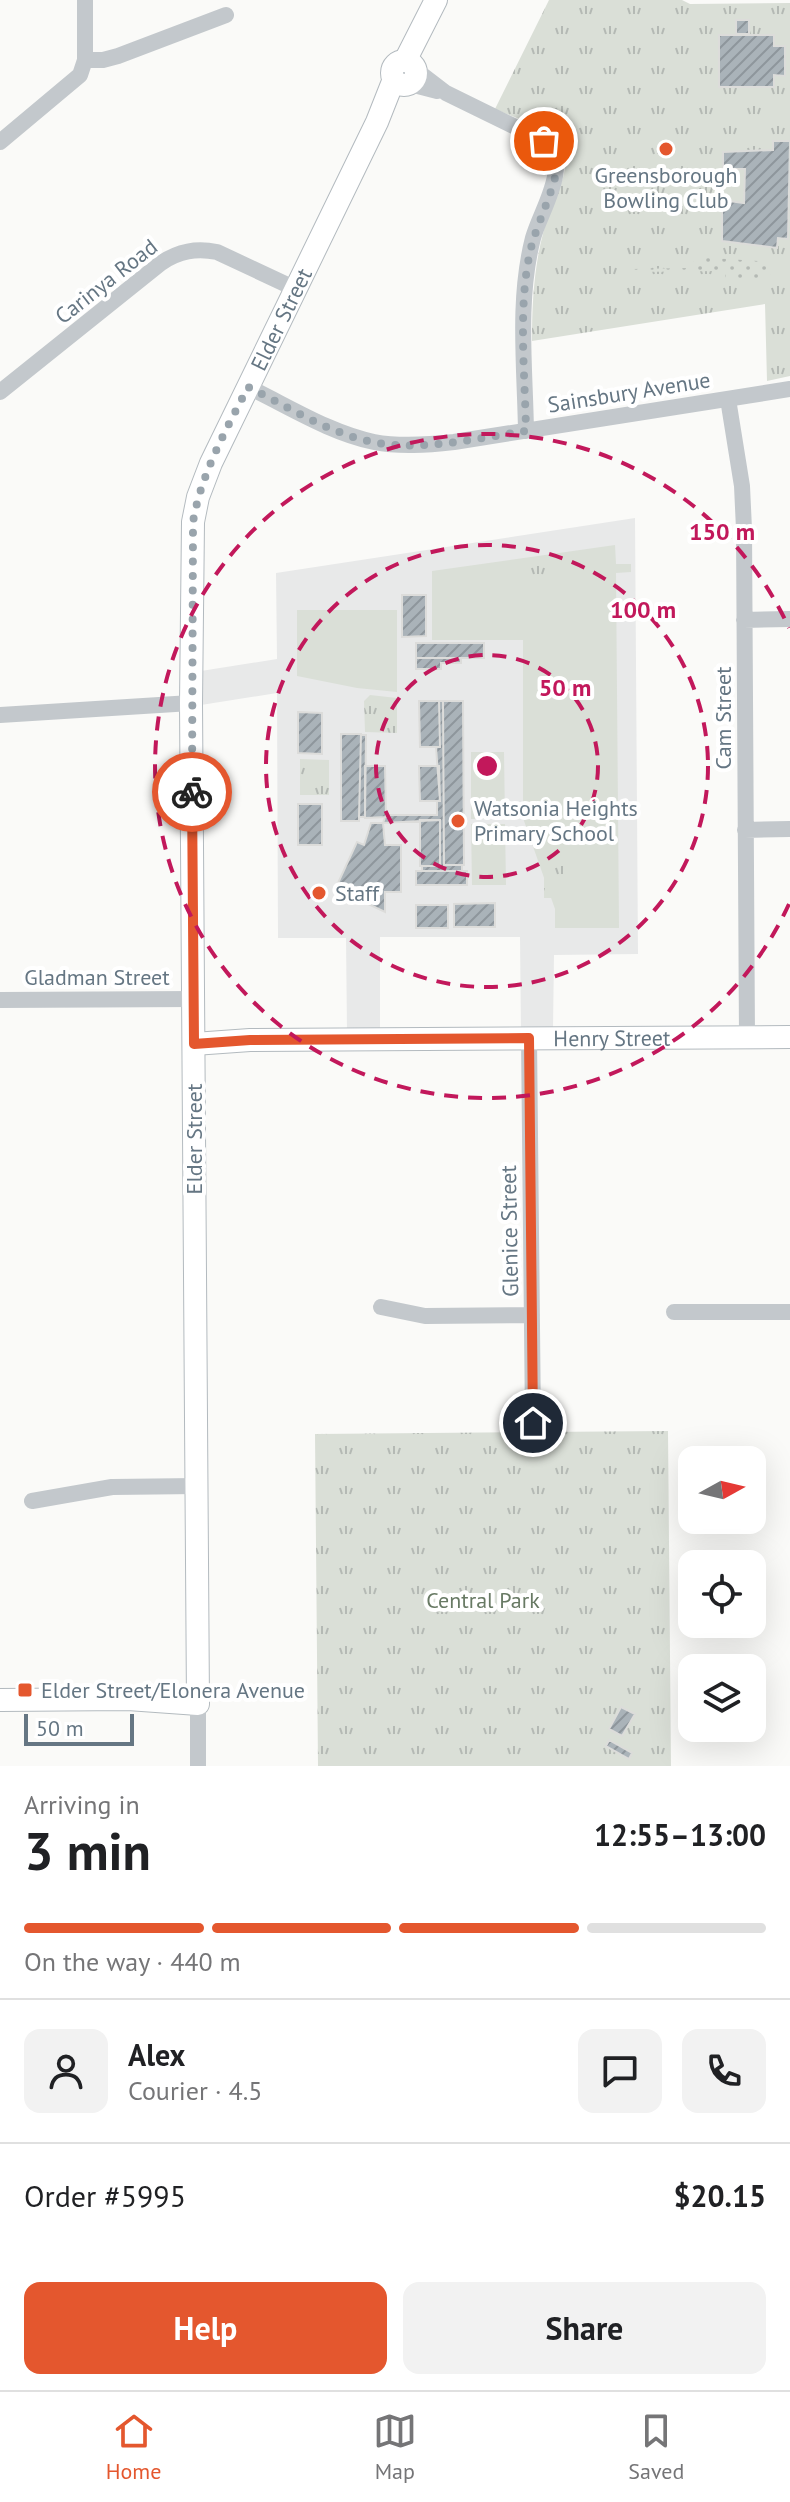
<!DOCTYPE html>
<meta charset="utf-8">
<style>
:root{--surface:#fff;--page:#f2f2f2;--text:#202124;--muted:#757577;--line:#e0e0e0;--accent:#e4572e}
body{margin:0;font-family:"PT Sans",sans-serif;background:var(--page);color:var(--text);height:100vh;display:flex;flex-direction:column;font-size:30px;white-space:nowrap}
*{box-sizing:border-box;margin:0}
p{font-size:26px;color:var(--muted)}
.icon{flex:none;width:44px;height:44px;fill:none;stroke:currentColor;stroke-width:2;stroke-linecap:round;stroke-linejoin:round}
.map{position:relative;height:1766px;overflow:hidden}
.drawer{display:flex;flex-direction:column;background:var(--surface);flex:1}
.drawer>*{flex:none}
.needle{width:52px;rotate:82deg}
.controls{position:absolute;left:678px;top:1446px;display:grid;gap:16px}
.controls a{display:grid;place-items:center;width:88px;height:88px;border-radius:16px;background:var(--surface);box-shadow:0 8px 32px #0002;font-size:40px}
.scale{position:absolute;left:24px;bottom:20px;width:110px;box-sizing:border-box;padding-left:8px;border:4px solid #657683;border-top:0;font-size:22px;line-height:28px;white-space:nowrap;color:#657683;-webkit-text-stroke:6px #fff;paint-order:stroke}
.pin{position:absolute;display:grid;place-items:center;width:68px;height:68px;color:#fff;margin:-34px;border:4px solid #fff;border-radius:50%;box-shadow:0 2px 8px #0007}
.courier{position:absolute;display:grid;place-items:center;width:80px;height:80px;margin:-40px;border:6px solid #e4572e;border-radius:50%;background:#fff;color:#222;box-shadow:0 2px 10px #0007}
.head em{font-style:normal;font-weight:600}
.head div{display:flex;flex-direction:column-reverse}
.head{display:flex;align-items:center;justify-content:space-between;height:136px;padding:0 24px}
h1{font-size:52px;font-weight:600;line-height:60px}
.bar{display:grid;grid-template-columns:repeat(4,1fr);gap:12px 8px;align-content:center;height:96px;padding:0 24px}
.bar i{height:10px;border-radius:6px;background:var(--line)}
.bar .current{background:var(--accent)}
.bar p{grid-column:span 4}
.line{display:flex;align-items:center;gap:20px;padding:0 24px;border-top:2px solid var(--line)}
.line div{flex:1}
.round{display:grid;place-items:center;flex:none;width:84px;height:84px;border-radius:16px;background:var(--page)}
.button{display:flex;gap:16px;margin-top:auto;padding:16px 24px}
.button a{flex:1;height:92px;border-radius:16px;background:var(--accent);color:#fff;font-size:32px;font-weight:600;line-height:92px;text-align:center}
.button a+a{background:var(--page);color:var(--text)}
.menu{display:flex;justify-content:space-around;align-items:center;height:112px;border-top:2px solid var(--line);background:var(--surface);font-size:22px;color:var(--muted)}
.menu a{display:grid;justify-items:center;gap:4px}
.menu .current{color:var(--accent)}
.map>svg:first-child{display:block}
.built{fill:#e8e9e9}
.grass{fill:#dadfd7}
.park{fill:url(#park-tufts)}
.garden{fill:url(#garden-dots)}
.building{fill:url(#building-hatch);stroke:#dcdcda;stroke-width:2}
.lines{fill:none;stroke-linecap:round;stroke-linejoin:round}
.secondary-casing{stroke:#b3babf;stroke-width:24}
.street{stroke:#c3c8cc;stroke-width:16}
.secondary{stroke:#fff;stroke-width:22}
.done{stroke:#99a4ac;stroke-width:8;stroke-dasharray:0 14.4}
.route{stroke:#e4572e;stroke-width:10}
.ring{fill:none;stroke:#c2185b;stroke-width:4;stroke-dasharray:14 10}
.poi-dot{fill:#e4572e;stroke:#fff;stroke-width:3}
.labels{text-anchor:middle;stroke-width:8;stroke-linejoin:round;paint-order:stroke}
.poi-label{font-size:22px;fill:#657683;stroke:#fff;text-anchor:start}
.street-label{font-size:22px;fill:#657683;stroke:#fff}
.park-label{font-size:22px;fill:#687a64;stroke:#fff}
.centre{fill:#c2185b;stroke:#fff;stroke-width:4}
.ring-label{font-size:24px;text-anchor:middle;font-weight:bold;fill:#c2185b;stroke:#fff;stroke-width:8;stroke-linejoin:round;paint-order:stroke}
</style>
<div class="map">
<svg width="790" height="1766" viewBox="0 0 790 1766">
<defs>
<pattern id="park-tufts" width="24" height="20" patternUnits="userSpaceOnUse" patternTransform="scale(2)"><rect width="24" height="20" fill="#dadfd7"/><path d="M3 7l-1-3M5 7V3M7 7l1-3M15 17l-1-3M17 17v-4M19 17l1-3" fill="none" stroke="#b4b9b4"/></pattern>
<pattern id="garden-dots" width="8" height="8" patternUnits="userSpaceOnUse" patternTransform="scale(2)"><rect width="8" height="8" fill="#dadfd7"/><path d="M2 2h.1M6 6h.1" fill="none" stroke="#b4b9b4" stroke-width="1.8" stroke-linecap="round"/></pattern>
<pattern id="building-hatch" width="6" height="6" patternUnits="userSpaceOnUse" patternTransform="scale(2)"><rect width="6" height="6" fill="#aab3b9"/><path d="M-1 1l2-2M0 6l6-6M5 7l2-2" fill="none" stroke="#8e969c"/></pattern>
</defs>
<rect width="100%" height="100%" fill="#fafaf8"/>
<!-- built -->
<path class="built" d="M635,518l3,436 -84,1 -1,74 -32,1 -1,-93h-140v94h-33l-1,-93h-68l-1,-245 -76,12v-34l76,-12 -1,-86z"/>
<!-- grass -->
<path class="grass" d="M615,545l1,19h15v8l-15,1 3,355h-64v-19l-32,-91v-178h-91v-69z
M297,610h100v82l-40,-4 -60,-12z
M471,752h33l1,67h-34z
M471,824h34l1,61h-34z"/>
<!-- park -->
<path class="park" d="M549,0h133l8,4 100,-1v373l-23,5 -2,-77 -233,37c0,-46 3,-90 19,-133 7,-20 23,-43 8,-63 -13,-18 -44,-27 -64,-36z
M576,558v17l-13,2 -18,12c-12,0 -22,-9 -23,-20l15,-9z
M370,695l27,3v35l-32,-1 -1,-31z
M300,759l29,1v35h-29z
M551,829h6c7,7 2,8 0,15l8,14v40h-21v-40l7,-16 -3,-10z
M668,1431l3,335h-353l-3,-332z"/>
<!-- garden -->
<path class="garden" d="M695,257l63,4 10,4 4,7 -6,8 -40,1 -1,-10 -93,1v-3l60,-1z"/>
<!-- building -->
<path class="building" d="M736,20h13v14h-13z
M719,35h55v11h11v30l-11,-1v12h-55z
M773,141h17l-2,98 -10,-1 -1,10 -55,-7v-41l22,3 1,-34h-22v-17l50,-2z
M402,595h24v41l-24,1z
M416,643h68v15h-68z
M416,658h45v5h-20v6h-25z
M419,701h20l1,46h-20z
M439,701h4l1,164h18v6h-40v-5h18v-46l-57,3 3,-8h51v-14h3l-4,-54h4z
M443,701h20l1,164h-20z
M298,712l24,1v41l-24,-1z
M341,734h20l-2,87h-18z
M361,735h5l-1,82h-6z
M365,766h20l1,51 -21,1z
M419,766h20l1,35h-20z
M298,804h24v41h-24z
M420,820h20v46h-20z
M371,823h12l2,22h16v47h-16v20l-36,-17 3,-5 -14,-7 19,-41 7,3z
M416,871h51v14h-51z
M495,903v24h-41v-23z
M416,905h32v23h-32z
M621,1707l14,7 -13,22 -13,-7z
M609,1740l23,13 -3,6 -23,-13z"/>
<g class="lines">
<!-- secondary casing -->
<g class="secondary-casing">
<g id="secondary">
<circle cx="404" cy="73" r="12"/>
<path d="M405,61l31,-61"/>
<path id="s1" d="M194,1044l56,-4 540,-3"/>
<path id="s2" d="M0,1700l128,-1 70,5 -7,-1001 2,-181 5,-25 13,-34 166,-341 17,-43"/>
</g>
</g>
<!-- street -->
<path class="street" d="M85,60h18l15,-4 108,-41
M416,70l30,23 98,48c29,23 -3,68 -11,97 -16,62 -8,129 -7,193
M410,84l27,7
M0,142l80,-67 5,-15v-60
M248,387c40,19 82,46 126,55 26,5 53,3 80,0l336,-53
M0,392l161,-129c18,-12 35,-15 56,-11l79,37
M728,399l14,87 2,43 3,508
M744,620l46,-1
M0,715l191,-12
M745,830l45,-1
M0,1000l194,-1
M529,1038l4,385
M381,1307l44,9 107,-1
M674,1312h116
M32,1501l80,-14 85,-1
M198,1704v62"/>
<!-- secondary -->
<use href="#secondary" class="secondary"/>
</g>
<g class="lines">
<!-- done -->
<path class="done" d="M192,792l1,-270c8,-48 33,-92 55,-135 36,18 73,41 112,52 54,15 112,0 166,-8 -1,-59 -9,-130 6,-187 5,-19 27,-66 25,-82 -1,-10 -6,-15 -13,-21"/>
<!-- route -->
<path class="route" d="M192,792l2,252 56,-4 279,-2 4,385"/>
</g>
<!-- distance rings -->
<g class="ring">
<circle cx="487" cy="766" r="111"/>
<circle cx="487" cy="766" r="221"/>
<path d="M789 904A332 332 0 1 1 789 628"/>
</g>
<!-- markers -->
<g class="poi-dot">
<circle cx="666" cy="149" r="8"/>
<circle cx="458" cy="821" r="8"/>
<circle cx="319" cy="893" r="8"/>
<rect x="17" y="1682" width="16" height="16" rx="4"/>
</g>
<g class="labels">
<!-- poi labels -->
<g class="poi-label">
<text x="666" y="183" text-anchor="middle">Greensborough<tspan x="666" dy="25">Bowling Club</tspan></text>
<text x="474" y="816">Watsonia Heights<tspan x="474" dy="25">Primary School</tspan></text>
<text x="335" y="901">Staff</text>
<text x="41" y="1698">Elder Street/Elonera Avenue</text>
</g>
<!-- street labels -->
<g class="street-label">
<text transform="translate(106 281) rotate(-38)" y="8">Carinya Road</text>
<text dy="8" stroke="none"><textPath href="#s2" startOffset="1602">Elder Street</textPath></text>
<text transform="translate(629 392) rotate(-9)" y="8">Sainsbury Avenue</text>
<text transform="translate(723 718) rotate(-90)" y="8">Cam Street</text>
<text x="97" y="985">Gladman Street</text>
<text dy="8" stroke="none"><textPath href="#s1" startOffset="418">Henry Street</textPath></text>
<text transform="translate(194 1139) rotate(-90)" y="8">Elder Street</text>
<text transform="translate(509 1231) rotate(-91)" y="8">Glenice Street</text>
</g>
<!-- park labels -->
<g class="park-label">
<text x="483" y="1608">Central Park</text>
</g>
</g>
<circle cx="487" cy="766" r="12" class="centre"/>
<g class="ring-label">
<text x="722" y="540">150 m</text>
<text x="643" y="618">100 m</text>
<text x="565" y="696">50 m</text>
</g>
</svg>
<div class="controls">
<a><svg class="needle" viewBox="-14 -14 28 28"><path d="M0-13l5 13h-10z" fill="#e53935"/><path d="M0 13l5-13h-10z" fill="#757577"/></svg></a>
<a><svg class="icon" aria-label="locate" viewBox="0 0 24 24"><circle cx="12" cy="12" r="6"/><path d="M12 2v4M12 18v4M2 12h4M18 12h4"/></svg></a>
<a><svg class="icon" aria-label="layers" viewBox="0 0 24 24"><path d="M12 4l9 5-9 5-9-5zM3 14l9 5 9-5"/></svg></a>
</div>
<div class="scale">50 m</div>
<div class="pin" style="left:544px;top:141px;background:#ea580c"><svg class="icon" aria-label="bag" viewBox="0 0 24 24"><path d="M5 8h14l-1 12H6zM9 8a3 3 0 0 1 6 0"/></svg></div>
<div class="pin" style="left:533px;top:1423px;background:#1f2937"><svg class="icon" aria-label="home" viewBox="0 0 24 24"><path d="M3 11l9-7 9 7M6 9v11h12V9"/></svg></div>
<div class="courier" style="left:192px;top:792px"><svg class="icon" aria-label="bike" viewBox="0 0 24 24"><circle cx="6" cy="16" r="4"/><circle cx="18" cy="16" r="4"/><path d="M6 16l4-8h5l3 8M10 8l3 8H6M13 5h3"/></svg></div>
</div>
<section class="drawer">
<div class="head"><div><h1>3 min</h1><p>Arriving in</p></div><em>12:55–13:00</em></div>
<div class="bar"><i class="current"></i><i class="current"></i><i class="current"></i><i></i><p>On the way · 440 m</p></div>
<div class="line" style="height:144px"><a class="round"><svg class="icon" aria-label="person" viewBox="0 0 24 24"><circle cx="12" cy="8" r="4"/><path d="M4 21q1-7 8-7t8 7"/></svg></a><div><b>Alex</b><p>Courier · 4.5</p></div><a class="round"><svg class="icon" aria-label="chat" viewBox="0 0 24 24"><path d="M4 5h16v11H9l-5 4z"/></svg></a><a class="round"><svg class="icon" aria-label="phone" viewBox="0 0 24 24"><path d="M5 4h4l2 5-3 2q2 4 5 5l2-3 5 2v4C11 20 4 13 5 4z"/></svg></a></div>
<div class="line" style="height:104px"><div>Order #5995</div><b>$20.15</b></div>
<div class="button"><a>Help</a><a>Share</a></div>
</section>
<nav class="menu">
<a class="current"><svg class="icon" aria-label="home" viewBox="0 0 24 24"><path d="M3 11l9-7 9 7M6 9v11h12V9"/></svg>Home</a>
<a><svg class="icon" aria-label="map" viewBox="0 0 24 24"><path d="M3 6l6-2 6 2 6-2v14l-6 2-6-2-6 2zM9 4v14M15 6v14"/></svg>Map</a>
<a><svg class="icon" aria-label="saved" viewBox="0 0 24 24"><path d="M7 4h10v16l-5-4-5 4z"/></svg>Saved</a>
</nav>
